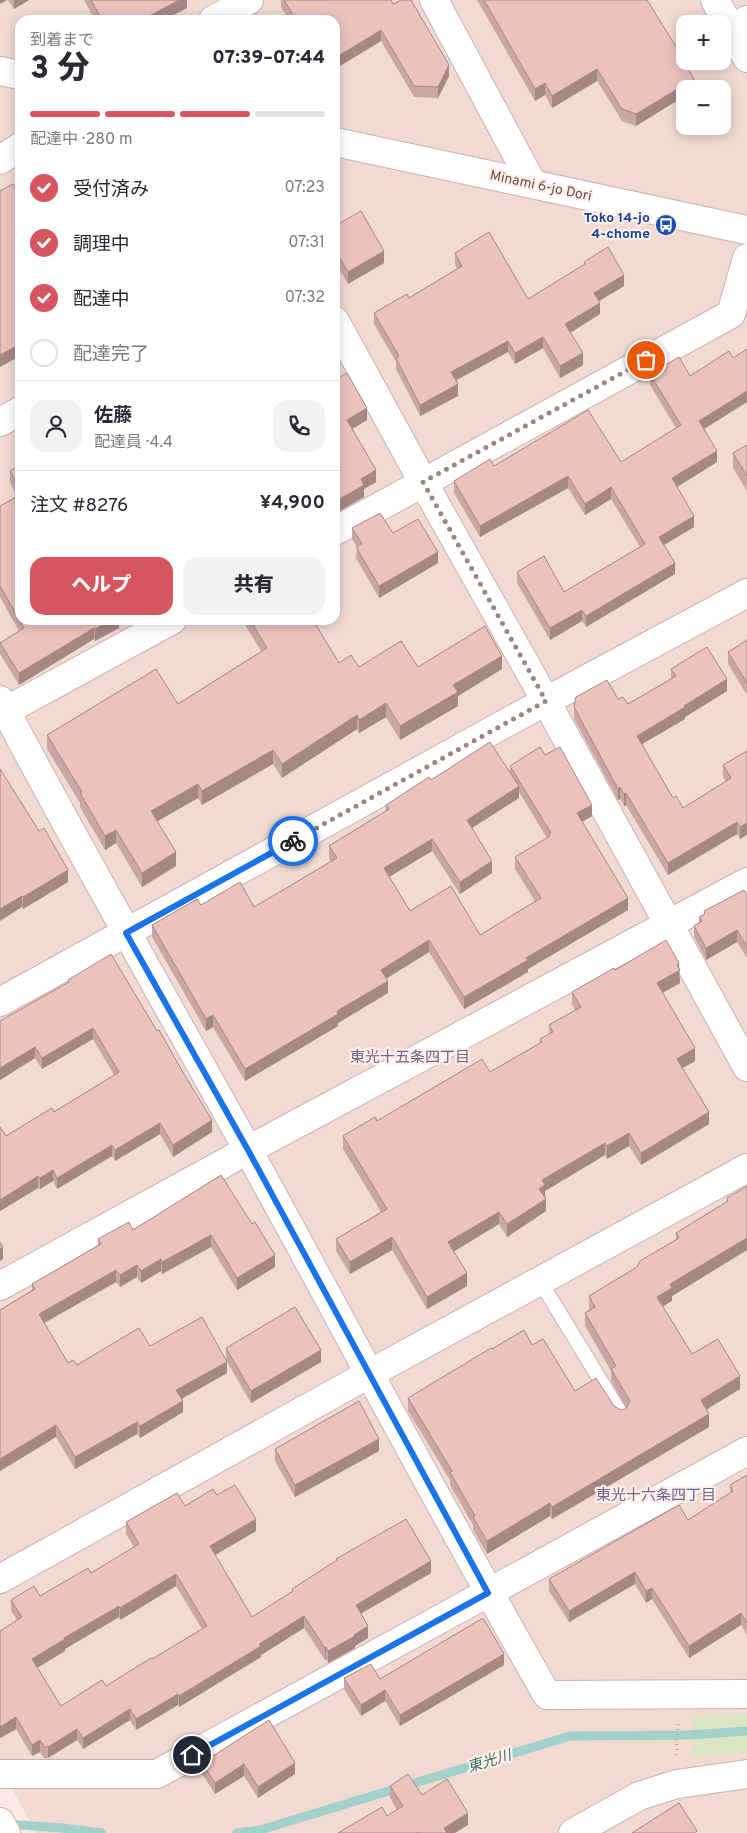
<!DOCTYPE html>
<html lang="ja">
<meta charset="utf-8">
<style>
:root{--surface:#fff;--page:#f2f2f3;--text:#2b2b33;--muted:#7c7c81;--line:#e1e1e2;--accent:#d6555e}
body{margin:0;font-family:Overpass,"Noto Sans JP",sans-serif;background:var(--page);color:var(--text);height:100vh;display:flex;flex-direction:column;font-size:19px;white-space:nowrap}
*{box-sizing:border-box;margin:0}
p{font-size:16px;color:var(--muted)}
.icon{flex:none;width:28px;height:28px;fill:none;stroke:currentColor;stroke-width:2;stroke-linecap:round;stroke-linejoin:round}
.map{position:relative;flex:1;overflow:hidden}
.drawer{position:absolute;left:15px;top:15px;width:325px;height:610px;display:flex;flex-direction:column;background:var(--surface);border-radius:15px;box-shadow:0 2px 12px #0003}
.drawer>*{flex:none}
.tools{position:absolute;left:676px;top:15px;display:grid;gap:10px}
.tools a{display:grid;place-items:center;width:55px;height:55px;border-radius:10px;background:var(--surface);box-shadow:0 2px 12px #0003;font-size:25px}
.pin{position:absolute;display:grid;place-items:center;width:42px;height:42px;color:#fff;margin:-21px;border:2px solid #fff;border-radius:50%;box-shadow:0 1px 5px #0007}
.courier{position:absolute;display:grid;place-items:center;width:50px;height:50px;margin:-25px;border:4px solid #1a73e8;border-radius:50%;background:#fff;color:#222;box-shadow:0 1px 6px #0007}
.summary em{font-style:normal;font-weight:800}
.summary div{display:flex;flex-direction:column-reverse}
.summary{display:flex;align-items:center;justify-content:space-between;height:85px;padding:0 15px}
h1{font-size:32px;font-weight:800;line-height:38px}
.bar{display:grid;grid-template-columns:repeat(4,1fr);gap:8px 5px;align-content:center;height:60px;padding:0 15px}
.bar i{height:6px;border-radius:4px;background:var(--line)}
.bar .on{background:var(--accent)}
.bar p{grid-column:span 4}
.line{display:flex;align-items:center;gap:12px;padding:0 15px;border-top:1px solid var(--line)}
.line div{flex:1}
.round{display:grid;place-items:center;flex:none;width:52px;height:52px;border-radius:15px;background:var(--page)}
ol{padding:0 15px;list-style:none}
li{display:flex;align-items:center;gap:15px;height:55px}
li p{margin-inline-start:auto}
li .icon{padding:5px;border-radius:50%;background:var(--accent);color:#fff;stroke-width:4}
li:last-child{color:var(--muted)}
li i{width:28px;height:28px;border:2px solid var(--line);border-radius:50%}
.action{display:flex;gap:10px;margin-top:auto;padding:10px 15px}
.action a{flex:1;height:58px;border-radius:15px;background:var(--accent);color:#fff;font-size:20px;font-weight:800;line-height:58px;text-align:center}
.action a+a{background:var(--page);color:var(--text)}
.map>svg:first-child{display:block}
.residential{fill:#f0dad2;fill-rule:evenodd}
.green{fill:#dbe5c3}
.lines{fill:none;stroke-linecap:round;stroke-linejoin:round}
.stream{stroke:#a1d1ca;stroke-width:9}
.service-casing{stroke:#cbb2ae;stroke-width:16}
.minor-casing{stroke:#cbb2ae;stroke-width:30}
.tertiary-casing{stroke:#cbb2ae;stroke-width:30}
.path{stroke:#d0a5a1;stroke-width:3;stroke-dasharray:1 4;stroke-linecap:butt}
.service{stroke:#fff;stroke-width:14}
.minor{stroke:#fff;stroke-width:28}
.tertiary{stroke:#fff;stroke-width:28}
.wall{fill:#cba7a3;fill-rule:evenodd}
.shaded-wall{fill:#a58884}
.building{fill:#ecc2bd;stroke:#a58884;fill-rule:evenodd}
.done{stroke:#9f8581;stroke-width:5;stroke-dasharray:0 9}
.route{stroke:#1a73e8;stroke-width:6}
.labels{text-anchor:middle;stroke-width:4.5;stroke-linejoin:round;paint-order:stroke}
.street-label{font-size:14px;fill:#6e4e4c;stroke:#fdefe8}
.transit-label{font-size:14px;font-weight:bold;fill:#164399;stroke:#fdefe8;text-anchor:end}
.neighbourhood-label{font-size:15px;fill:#72648b;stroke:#fdefe8}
.water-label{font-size:15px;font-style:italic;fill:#42726c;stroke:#fdefe8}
</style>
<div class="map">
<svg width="747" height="1833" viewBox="0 0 747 1833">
<rect width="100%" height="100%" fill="#f9eae3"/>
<!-- residential -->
<path class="residential" d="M0,0h747v1833h-711l-36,-67zM20,20h315v600h-315zM685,24h37v37h-37zM685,89h37v37h-37z"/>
<!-- green -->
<path class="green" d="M747,1713v39l-54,5v-41z"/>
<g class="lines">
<!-- stream -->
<path class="stream" d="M5,1824l57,4 40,5
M237,1833l23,-3 310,-94 119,-1 58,-4"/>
<!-- service casing -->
<g class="service-casing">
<path id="service" d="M540,1281l81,133"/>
</g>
<!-- minor casing -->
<g class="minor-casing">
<path id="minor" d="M434,0l98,183
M213,20l36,-20
M731,29l16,-9
M0,160l20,-13
M335,321l88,161 123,219 201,366
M0,422l20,-11
M335,531l396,-217 16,-56
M0,700c80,152 165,300 248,450 100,182 196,365 299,545l200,-1
M0,714l172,-94
M0,1286l248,-136 499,-268
M0,1579l369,-205 378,-206
M0,1774h157l590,-323
M573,1833l66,-37 38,-12 70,-10"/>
</g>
<!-- tertiary casing -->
<g class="tertiary-casing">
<path id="tertiary" d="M715,0l32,58
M0,71l20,4
M335,142l412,88
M0,1002l546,-301 201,-108
M0,1822l6,11"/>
</g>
<!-- path -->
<path class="path" d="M676,1755l2,-31"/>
<!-- service -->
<use href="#service" class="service"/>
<!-- minor -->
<use href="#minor" class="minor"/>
<!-- tertiary -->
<use href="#tertiary" class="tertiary"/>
</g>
<!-- wall -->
<path class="wall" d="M8,0h21l-15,9z
M84,0h103v8l-23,12h-69z
M281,0h110l2,4 56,72 -11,22 -24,-1 -33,-56 -46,28v-49h-46l-8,-13z
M477,0h170l36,61 11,28 -58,37 -14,-5 -25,-40 -45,27 -7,-13 -10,6z
M335,226l49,37 -36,21 -13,-22z
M455,253l73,46 56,-33v-4l40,24 -25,15 1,13 -30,19 13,32 -23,13 -17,-30 -28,16 -7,-12 -52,28 2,16 -38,20 -24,-47v-7l-22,-38v-11l35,-15 48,-29 -2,-5z
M747,349v53l-43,27 13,33 -40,25 17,40 -30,18 11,29 -89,53 -4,-6 -32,19 -33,-57v-11l47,20 76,-45 -29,-48 -26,16 -17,-27 -88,49 -26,-44v-12l40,-15 127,-4 55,-34 -26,-43v-11l40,2 43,-18z
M335,380l32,40 -15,9 24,53 -12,7v8l-28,16 -1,-1z
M747,445v46l-14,-23v-15z
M20,465v155h99v8l-24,13 -1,-2 -75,46 -19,-31v-11l19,-12 -19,-34v-91l17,-10 -7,-14v-11z
M352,528l41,5 45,30 -59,35 -23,-40 1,-11 -5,-8z
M242,620h71l26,43 20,4h59l84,2 -44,27v10l-58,34 -14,-23 -27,16 -2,-4 -75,49 -9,-14 -71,41 -4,-7 -41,23 19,45 -34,21 -26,-44 -11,7 -25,-43v-4l-33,-54v-14l131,-31 83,-53z
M747,640v55l-19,-31v-12z
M671,669l56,22 -42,26v2l-43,25 31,54 10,10 43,-26 -3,-5v-12l24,-14 -7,88 -3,-5 -69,41 -42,-70 -2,1 -4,-7 -2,1 -44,-81v-12l44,-8 10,5 43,-25z
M545,755l47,61 -10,6 46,88 -100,59v3l-64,37 -35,-57 -43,26 2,15 -50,30v3l-93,55 -32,-54 -7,4 -54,-94v-12l49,-20 53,2 77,-45 -2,-4v-12l57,-35v-6l45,-25 79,-8v-6zM519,792l28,46 -32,19v12l20,32 -55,34 -70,-24 -21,-34 43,-26 28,43 32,-21 -20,-45 47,-30z
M0,769l68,113 -45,27 -1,-2z
M747,895v63l-10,-16 -31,18 -12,-23v-11l5,-4v-5l5,-2v-4z
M679,969l1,14 -18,10 33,68 -12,7 26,56 -68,41 -12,-19 -22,13 -2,-4 -60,36 1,20 -39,26 -8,-13 -45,27 13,35 -40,23 -35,-59 -42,24 -14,-23v-12l45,-27 -38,-63v-13l147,-64 50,-29v-4l9,-5v-9l26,-15 -3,-6v-12l43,-22z
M68,980l144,152 -39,25 -13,-23 -45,27 -3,-5 -55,33 -4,-8 -13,8 -2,-1 -38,23v-84l6,9 48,-24 60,-37 -21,-36 -51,30 -7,-11 -35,22 68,-98z
M221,1175l54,92 -38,23 -26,-43 -49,27 -1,-3 -20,12 -4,-6 -17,10 -4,-5 -72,41 24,40 9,2 73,-19 77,27 -46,26 2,13 -43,26 -3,-4 -62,35 -19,-32 -56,34v-161l32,-20v-6l66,-39v-6l35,-9z
M747,1186v64l-75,46v5l-10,5 30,48 48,35 -34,20 3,18 -157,92 -2,-3 -63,38 -14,-24v-5l-23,-40v-5l-42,-69v-13l84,-49 40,-4 43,46 39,15 7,4 5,-1v-1l-15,-27v-10l-26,-45v-13l4,-3v-14l48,-29 39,-27v-7l51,-31v-4z
M226,1348l95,14 -70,41 -25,-43z
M275,1449l104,2 -84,46 -20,-36z
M747,1475v160l-6,-10 -52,33 -37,-59 -6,4 -11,-19 -66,38 -20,-31v-12l139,-59 42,-27v-8z
M217,1495l39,36 -41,24 37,62 40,-25v-3l44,-28v-2l95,14 -70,41 7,24 -13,8v2l-27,15 -2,-4 -1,1 -21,-32 -43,27v2l-82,50 -1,-2 -42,25 -6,-10 -47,29 -6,-9 -29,18h-4l-4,-6 -8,4 -16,-27 -16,9v-107l17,-11 -6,-9v-11l29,-4 51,-23 43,-26 -8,-13v-12l59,-16zM176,1586l26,43 -50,30 -46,27 -45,20 -24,-39 28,-16v-2l54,-32 1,3z
M504,1665l-104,61 -15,-25 -24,15 -17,-27v-11l36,1z
M269,1720l26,54 -37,24 -14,-22 -29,18 -13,-20v-11z
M390,1786l32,9 46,30 -81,-9 10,-6 -7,-12z"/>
<!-- shaded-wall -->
<path class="shaded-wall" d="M0,0h7l-7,4z
M14,0h15l-15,9z
M179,0h8v8l-23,12h-22z
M381,30v11l-46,28v-11z
M449,65v11l-11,22v-11z
M597,69v12l-45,27v-12z
M694,79v10h-9v7l-49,30v-12z
M545,83v12l-10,6v-12z
M384,251v12l-36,21v-12z
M624,275v11l-30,18v-11z
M600,303v11l-35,22v-12z
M543,337v11l-28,16v-11z
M508,341v11l-57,31v-11z
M20,344v12l-20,11v-12z
M583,353v12l-23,13v-12z
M458,384v12l-38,20v-11z
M747,391v11l-48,30v-11z
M367,408v12l-20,12v-12z
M717,451v11l-45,28v-12z
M376,470v12l-12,7v8l-28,16v-12l25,-22z
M568,476v12l-88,49v-11z
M611,487v12l-26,16v-11z
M694,516v11l-35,21v-11z
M438,552v11l-59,35v-12z
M675,563v11l-89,53v-11z
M582,610v11l-32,19v-12z
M111,620h8v8l-24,13v-12z
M94,628v11l-75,46v-12z
M502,656v13l-44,27v10l-58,34v-14l53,-41z
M727,679v12l-42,26v2l-48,28v-11z
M386,703v14l-27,16v-13z
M357,715v14l-75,49v-14z
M273,750v14l-71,41v-14z
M198,784v14l-47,27v-14z
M519,786v12l-52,33v-11z
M620,787v12l-2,1v-11z
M626,793v12l-2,1v-12z
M592,805v11l-15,9v-12z
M737,822v12l-69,41v-12z
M747,823v12l-7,4v-12z
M116,830v13l-11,7v-14z
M432,839v12l-48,29v-12z
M176,852v14l-34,21v-14z
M492,861v12l-32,21v-12z
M68,870v12l-45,27v-12z
M22,896v11l-22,14v-12z
M628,898v12l-100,59v3l-64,37v-12l62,-39z
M737,930v12l-31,18v-12z
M429,940v12l-48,30v-12z
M679,963l1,20 -23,13v-13z
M388,981v12l-50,30v3l-93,55v-12l92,-58z
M213,1015v12l-7,4v-12z
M93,1028v11l-51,30v-11z
M35,1047v11l-35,22v-12z
M695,1048v13l-18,10v-12z
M709,1112v12l-68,41v-12z
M212,1120v12l-39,25v-12z
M160,1123v11l-45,27v-11z
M629,1133v13l-22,13v-13z
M605,1143v12l-60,36v7l-6,-9 3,-9z
M112,1145v11l-55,33v-11z
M53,1170v11l-13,8v-11z
M38,1176v12l-38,23v-11z
M546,1199v12l-39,26v-13z
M499,1212v12l-51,31v-13z
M211,1235v12l-49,27v-12z
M392,1237v13l-42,24v-12z
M747,1238v12l-75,46v5l-15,9v-13l13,-13z
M3,1247v12l-3,2v-12z
M275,1255v12l-38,23v-12z
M161,1259v12l-20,12v-12z
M137,1265v12l-17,10v-12z
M116,1270v12l-77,44v-12z
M467,1273v13l-40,23v-12z
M321,1350v12l-70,41v-12z
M227,1362v11l-51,29v-12z
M740,1376v13l-39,24v-13z
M183,1401v11l-43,26v-12z
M709,1414v13l-157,92v-12z
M137,1422v12l-62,35v-12z
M56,1425v12l-56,34v-12z
M379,1439v12l-84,46v-12z
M550,1503v13l-63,38v-13z
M256,1519v12l-46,27v-12z
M431,1561v12l-75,43v-11z
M635,1572v12l-66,38v-11z
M176,1574v12l-56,34v-12z
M652,1588v11l-6,4v-12z
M119,1606v11l-54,32v2l-33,20v-12l32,-21z
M741,1613v12l-52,33v-12z
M304,1616v12l-43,27v2l-82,50v-11l80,-52z
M368,1626v12l-13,8v2l-27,15v-12z
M326,1647v12l-1,1v-12z
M504,1654v11l-104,61v-11z
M385,1690v11l-24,15v-11z
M178,1694v11l-42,25v-11z
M130,1709v11l-47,29v-11z
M16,1717v12l-16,9v-11z
M77,1729v11l-29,18v-11z
M40,1740v12l-8,4v-11z
M295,1763v11l-37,24v-11z
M244,1764v12l-29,18v-11z
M468,1813v12l-13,8h-11v-5z"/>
<!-- building -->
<path class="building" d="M91,0h88l-37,20h-40z
M284,0h107l2,4 8,-4h10l38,65 -11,22 -24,-1 -33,-56 -46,28v-38h-39z
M484,0h163l36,58 -1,1 12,20 -58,35 -14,-5 -25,-40 -45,27 -7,-13 -10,6z
M13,184l7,12v148l-20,11v-164z
M361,211l23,40 -36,21 -13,-22v-24z
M489,232l39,67 57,-35 -1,-2 24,-15 16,28 -30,18 6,10 -35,21 18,29 -23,13 -17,-29 -28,16 -7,-12 -57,31 7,12 -38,21 -24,-47 3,-2 -25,-43 33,-19 2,4 53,-32 -7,-13z
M747,349v42l-48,30 18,30 -45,27 22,38 -35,21 16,26 -89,53 -4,-6 -32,18 -33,-56 27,-16 20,36 81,-48 -34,-57 -26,17 -17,-28 -88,50 -26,-45 36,-22 4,7 94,-56 33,52 60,-37 -31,-51 29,-17 11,19 39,-25 4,7z
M347,373l20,35 -20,12 29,50 -15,9 3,6 -28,16 -1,-1v-120z
M747,445v31l-14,-23z
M20,465v24l-10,-18z
M20,495v125h91l-16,9 -1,-1 -75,45 -19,-30 24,-15 -24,-42v-80z
M380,513l13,20 25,-14 20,33 -59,34 -23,-39 6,-3 -10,-16z
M250,620h63l26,43 12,-8 8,12 42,-26 17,26 67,-41 17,30 -49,29 5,7 -58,34 -14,-23 -27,17 -2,-5 -75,49 -9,-14 -71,41 -4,-7 -47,27 25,41 -34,21 -26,-43 -11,6 -25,-43 2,-1 -35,-57 109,-66 22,35 89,-56z
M747,640v43l-19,-31z
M707,647l20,32 -43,27 1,1 -48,29 36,62 3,-2 7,12 48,-30 -8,-13 24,-14v72l-7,4 -3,-5 -69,41 -42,-70 -2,1 -4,-7 -2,2 -44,-82 2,-10 31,-17 11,19 5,-2 5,7 48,-28 -5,-7z
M490,742l29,44 -52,34 25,41 -32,21 -28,-43 -48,29 26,43 41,-25 29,49 61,-37 -26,-41 35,-21 -2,-2 3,-1 -41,-67 30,-19 5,8 15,-8 32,58 -15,8 51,85 -102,60 2,2 -64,37 -35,-57 -48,30 7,11 -51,30 1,3 -93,55 -32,-54 -7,4 -54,-94 45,-26 4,6 39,-23 14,25 83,-49 -8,-12 60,-37 -3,-4 43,-28 2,3z
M0,769l39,62 5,-3 24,42 -45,27 -1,-1 -22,13z
M744,890l3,5v52l-10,-17 -31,18 -12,-22 8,-5 -3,-4 6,-3 -1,-3z
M666,940l13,23 -2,2 3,5 -23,13 38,65 -18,11 32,53 -68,41 -12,-20 -22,13 -2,-3 -63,37 3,5 -6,4 7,10 -39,25 -8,-12 -51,30 19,31 -40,24 -35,-60 -42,25 -14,-23 51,-30 -44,-73 32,-19 2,4 105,-62 8,13 52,-30 -2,-3 13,-7 -4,-7 32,-18 -9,-15 42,-24 1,2z
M111,954l46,77 2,-1 26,46 27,44 -39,25 -13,-22 -45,27 -3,-5 -55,33 -4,-8 -13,8 -2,-2 -38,24v-73l6,9 46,-28 2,4 65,-40 -26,-44 -51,30 -7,-11 -35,21v-47l69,-39 -1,-2z
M221,1175l31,49 3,-2 20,33 -38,23 -26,-43 -49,27 -1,-3 -20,12 -4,-6 -17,10 -4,-5 -77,44 29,49 5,-3 4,5 62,-37 11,18 52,-29 25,45 -51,28 7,11 -43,25 -3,-4 -62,35 -19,-32 -56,34v-149l35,-21 -3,-5 69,-40 -3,-5 31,-17 4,8z
M747,1186v52l-77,46 2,4 -15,9 35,57 26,-15 22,37 -39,24 8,14 -157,93 -2,-4 -63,38 -14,-24 2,-1 -25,-44 2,-1 -44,-73 83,-50 1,1 32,-19 8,15 11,-6 32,52 21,-13 18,28 7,4 5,-1 4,-8 -19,-32 5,-3 -31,-53 10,-6 -6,-11 48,-29 3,-6 39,-23 -3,-5 52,-32 -1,-3z
M0,1242l3,5 -3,2z
M295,1307l26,43 -70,41 -25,-43z
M359,1401l20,38 -84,46 -20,-36z
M747,1475v148l-6,-10 -52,33 -37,-58 -6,3 -11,-19 -66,39 -20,-32 130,-74 9,15 45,-29 -3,-6z
M235,1485l21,34 -46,27 42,71 41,-26 -1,-2 45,-29 -1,-1 70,-40 25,42 -75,44 12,21 -14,9 1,1 -27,15 -2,-4 -1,1 -21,-32 -45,28 2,2 -82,50 -1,-2 -42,25 -6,-10 -47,29 -6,-9 -29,18h-4l-4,-7 -8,5 -16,-28 -16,10v-96l22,-14 -11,-17 23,-14 6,10 48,-28 3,5 48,-29 -13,-22 51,-29 8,13 28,-17 4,6zM176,1574l31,52 -55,33 -1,-1 -45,28 -4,-6 -41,26 -29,-47 33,-20 -1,-1 55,-32 1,2z
M483,1618l21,36 -104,61 -15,-25 -24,15 -17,-27 27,-14 9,15z
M269,1720l26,43 -37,24 -14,-23 -29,19 -13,-20z
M408,1774l14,21 25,-16 21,34 -24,15 3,5h-28v-1l-2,1h-79l44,-26 5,9 16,-10 -13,-20z
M679,1803l18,28 -3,2h-62z"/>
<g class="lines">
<!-- done -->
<path class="done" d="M293,841l253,-140 -123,-219 223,-122"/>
<!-- route -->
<path class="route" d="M192,1755l296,-162 -240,-443 -122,-217 167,-92"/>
</g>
<!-- icons -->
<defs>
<g id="bus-disc" transform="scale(1.125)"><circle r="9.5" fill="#1a4fb4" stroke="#fdefe8"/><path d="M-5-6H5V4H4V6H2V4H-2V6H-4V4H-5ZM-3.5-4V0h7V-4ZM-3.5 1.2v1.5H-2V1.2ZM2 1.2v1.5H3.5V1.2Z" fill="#fff"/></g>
</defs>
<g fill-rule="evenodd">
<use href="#bus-disc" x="666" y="225"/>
</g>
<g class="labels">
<!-- street labels -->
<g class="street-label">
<text transform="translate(541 185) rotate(12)" y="5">Minami 6-jo Dori</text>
</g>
<!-- transit labels -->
<g class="transit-label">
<text x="650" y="222">Toko 14-jo<tspan x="650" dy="16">4-chome</tspan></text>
</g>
<!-- neighbourhood labels -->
<g class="neighbourhood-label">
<text x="410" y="1062">東光十五条四丁目</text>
<text x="656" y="1500">東光十六条四丁目</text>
</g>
<!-- water labels -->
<g class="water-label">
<text transform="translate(489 1761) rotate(-17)" y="5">東光川</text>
</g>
</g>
</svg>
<div class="tools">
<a>+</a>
<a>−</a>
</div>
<div class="pin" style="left:646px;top:360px;background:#ea580c"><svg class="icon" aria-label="bag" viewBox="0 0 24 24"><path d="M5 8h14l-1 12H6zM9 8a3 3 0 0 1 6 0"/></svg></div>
<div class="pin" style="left:192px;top:1755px;background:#1f2937"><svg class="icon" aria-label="home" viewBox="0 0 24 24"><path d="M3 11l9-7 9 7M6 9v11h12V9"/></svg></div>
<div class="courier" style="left:293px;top:841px"><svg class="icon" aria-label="bike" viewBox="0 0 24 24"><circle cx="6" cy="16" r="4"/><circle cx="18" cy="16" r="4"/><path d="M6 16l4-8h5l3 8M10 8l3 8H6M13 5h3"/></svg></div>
<section class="drawer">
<div class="summary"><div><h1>3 分</h1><p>到着まで</p></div><em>07:39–07:44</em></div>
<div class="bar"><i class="on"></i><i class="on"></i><i class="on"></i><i></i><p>配達中 · 280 m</p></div>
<ol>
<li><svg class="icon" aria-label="check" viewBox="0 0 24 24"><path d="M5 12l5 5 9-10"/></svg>受付済み<p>07:23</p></li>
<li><svg class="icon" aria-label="check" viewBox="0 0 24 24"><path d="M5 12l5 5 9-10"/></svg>調理中<p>07:31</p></li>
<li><svg class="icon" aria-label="check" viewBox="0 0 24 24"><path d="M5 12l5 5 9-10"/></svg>配達中<p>07:32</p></li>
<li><i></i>配達完了</li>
</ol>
<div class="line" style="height:90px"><a class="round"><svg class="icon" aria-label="person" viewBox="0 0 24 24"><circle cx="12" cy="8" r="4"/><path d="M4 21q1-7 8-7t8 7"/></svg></a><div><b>佐藤</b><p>配達員 · 4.4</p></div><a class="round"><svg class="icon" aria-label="phone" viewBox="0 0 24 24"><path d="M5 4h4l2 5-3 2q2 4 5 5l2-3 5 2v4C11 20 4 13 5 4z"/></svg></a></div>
<div class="line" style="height:65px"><div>注文 #8276</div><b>¥4,900</b></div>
<div class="action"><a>ヘルプ</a><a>共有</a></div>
</section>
</div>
